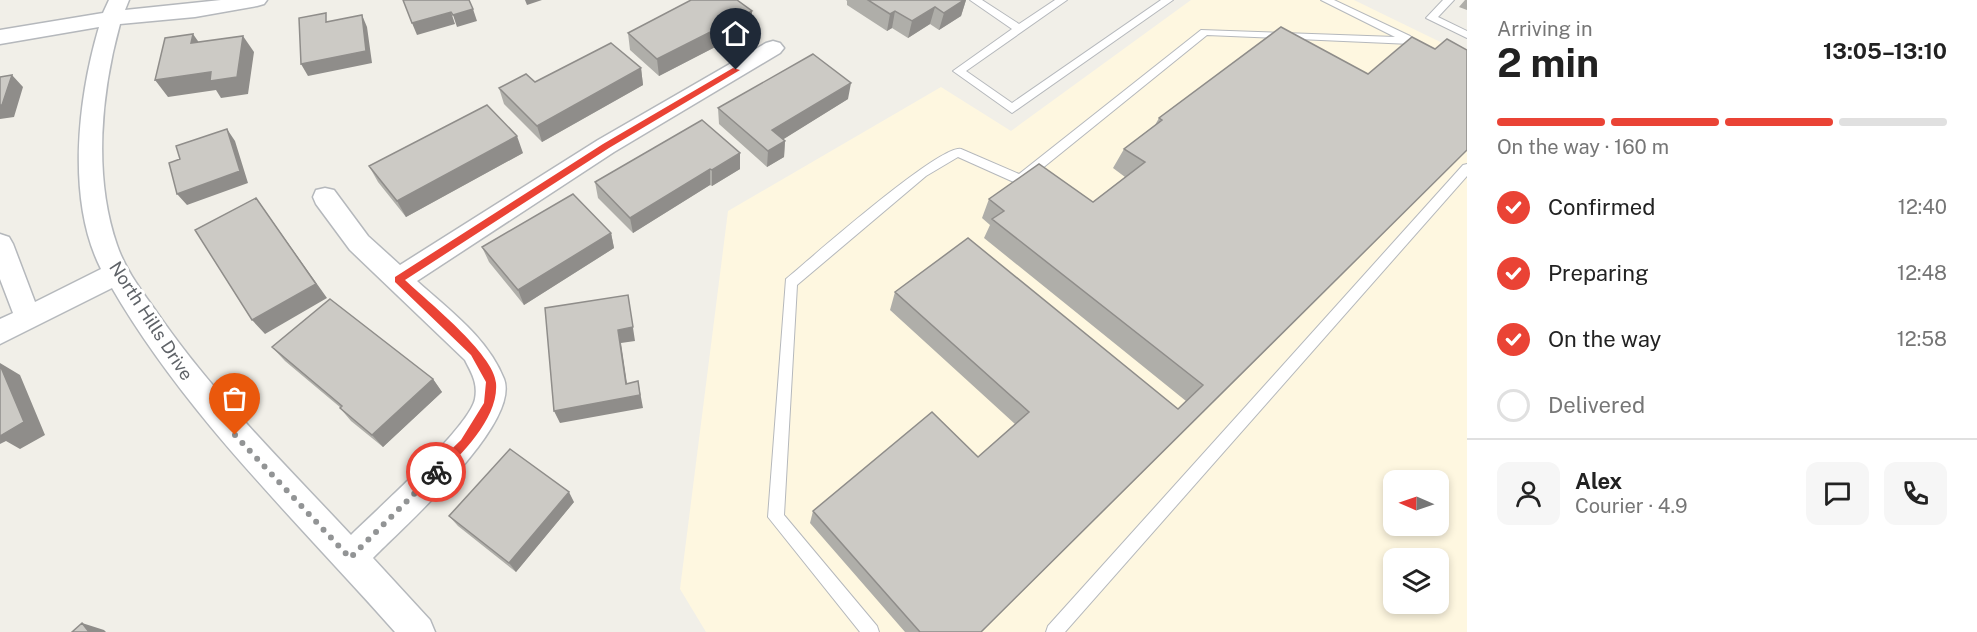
<!DOCTYPE html>
<meta charset="utf-8">
<style>
:root{--surface:#fff;--page:#f6f6f6;--text:#222;--muted:#767676;--line:#e0e0e0;--accent:#ea4335}
body{margin:0;font-family:"Public Sans",sans-serif;background:var(--page);color:var(--text);height:100vh;display:flex;flex-direction:column;font-size:22px;white-space:nowrap}
*{box-sizing:border-box;margin:0}
p{font-size:20px;color:var(--muted)}
.icon{flex:none;width:33px;height:33px;fill:none;stroke:currentColor;stroke-width:2;stroke-linecap:round;stroke-linejoin:round}
.map{position:relative;flex:1;overflow:hidden}
.details{display:flex;flex-direction:column;background:var(--surface);width:510px}
.details>*{flex:none}
.needle{width:39px;rotate:272deg}
.buttons{position:absolute;left:1383px;top:470px;display:grid;gap:12px}
.buttons a{display:grid;place-items:center;width:66px;height:66px;border-radius:12px;background:var(--surface);box-shadow:0 3px 9px #0003;font-size:30px}
.pin{position:absolute;display:grid;place-items:center;width:51px;height:51px;color:#fff;margin:-62px -26px;border-radius:50% 50% 50% 0;rotate:-45deg;box-shadow:0 0 6px #0007}
.pin .icon{rotate:45deg}
.courier{position:absolute;display:grid;place-items:center;width:60px;height:60px;margin:-30px;border:4px solid #ea4335;border-radius:50%;background:#fff;color:#222;box-shadow:0 2px 8px #0007}
.headline em{font-style:normal;font-weight:700}
.headline div{display:flex;flex-direction:column-reverse}
.headline{display:flex;align-items:center;justify-content:space-between;height:102px;padding:0 30px}
h1{font-size:39px;font-weight:700;line-height:45px}
.bar{display:grid;grid-template-columns:repeat(4,1fr);gap:9px 6px;align-content:center;height:72px;padding:0 30px}
.bar i{height:8px;border-radius:4px;background:var(--line)}
.bar .current{background:var(--accent)}
.bar p{grid-column:span 4}
.line{display:flex;align-items:center;gap:15px;padding:0 30px;border-top:2px solid var(--line)}
.line div{flex:1}
.round{display:grid;place-items:center;flex:none;width:63px;height:63px;border-radius:12px;background:var(--page)}
ol{padding:0 30px;list-style:none}
li{display:flex;align-items:center;gap:18px;height:66px}
li p{margin-inline-start:auto}
li .icon{padding:6px;border-radius:50%;background:var(--accent);color:#fff;stroke-width:4}
li:last-child{color:var(--muted)}
li i{width:33px;height:33px;border:3px solid var(--line);border-radius:50%}
main{display:flex;flex:1;min-height:0}
.map>svg:first-child{display:block}
.commercial{fill:#fef7e0;fill-rule:evenodd}
.lines{fill:none;stroke-linecap:round;stroke-linejoin:round}
.lane-casing{stroke:#b5b8bc;stroke-width:2}
.street-casing{stroke:#b5b8bc;stroke-width:3}
.lane{fill:#fff;fill-rule:evenodd}
.street{fill:#fff;fill-rule:evenodd}
.wall{fill:#afaea9}
.shaded-wall{fill:#8f8d8a}
.building{fill:#cccac5;stroke:#8f8d8a;stroke-width:1.5}
.route{fill:#ea4335}
.done{stroke:#929495;stroke-width:6;stroke-dasharray:0 10.8}
.labels{text-anchor:middle;stroke-width:6;stroke-linejoin:round;paint-order:stroke}
.street-label{font-size:18px;fill:#5f6368;stroke:#fff}
</style>
<main>
<div class="map">
<svg width="1467" height="632" viewBox="0 0 1467 632">
<rect width="100%" height="100%" fill="#f1efe8"/>
<!-- commercial -->
<path class="commercial" d="M1191,0h163l113,55v577h-761l-26,-43 48,-378 213,-124 70,44zM1394,480h44v45h-44zM1394,558h44v45h-44z"/>
<g class="lines">
<!-- lane casing -->
<g class="lane-casing">
<path id="lane" d="M970,0h12l37,24 36,-24h12l-101,71 46,32 149,-103h12l-161,113 -59,-42 59,-42z
M1321,0h13l76,36 6,5 -5,3 -204,-9 -183,148h-8l-58,-26 -32,19 -129,109 -13,230 93,111 2,6h-19l-92,-115 18,-238c24,-20 154,-135 175,-130l58,25 182,-144 194,7z
M1443,0h11l-16,17 29,14v7l-41,-20z
M1467,164v12l-402,456h-19l2,-6 415,-461z"/>
</g>
<!-- street casing -->
<g class="street-casing">
<path id="street" d="M109,0h20l-4,10 96,-10h46l-3,4 -7,2 -62,11 -75,7c-19,69 -27,152 -3,221 8,24 24,45 39,66 56,82 127,151 195,224 25,-25 118,-107 124,-136 3,-16 -3,-25 -10,-39l-115,-110 -34,-46 -3,-7 3,-7 9,-2 9,2 34,46 32,29 198,-125 168,-97 7,-2 7,2 4,5 -4,5 -166,99 -197,129c32,29 71,57 87,98 17,45 -101,148 -131,179l57,62 5,12h-40c-98,-111 -208,-215 -283,-344l-112,56v-25l13,-6 -13,-34v-45l9,3 4,7 22,58 66,-33c-35,-69 -23,-171 -2,-242l-99,17v-14l103,-17z"/>
</g>
<!-- lane -->
<use href="#lane" class="lane"/>
<!-- street -->
<use href="#street" class="street"/>
</g>
<!-- wall -->
<path class="wall" d="M846,0h120l-5,16 -22,14 -9,-6 -22,14 -16,-10 -5,3 -40,-26v-4z
M1465,0h2v10l-8,-3z
M752,28l-93,48 -29,-26 -2,-17z
M641,68l2,17 -101,57 -38,-38 -5,-16z
M848,99l-65,40 2,2 -1,16 -17,10 -48,-43 -1,-16z
M1159,118l308,32 -486,482h-76l-95,-109 3,-12 165,-54 37,-33 -125,-114 5,-18 283,117 8,-8 -202,-163 6,-13 -8,-7 7,-19 104,3 32,-25 -12,-9 11,-19 31,-24z
M702,120l38,49 -28,17 -2,-1 -77,48 -35,-35 -3,-16z
M523,153l-117,64 -28,-35 -9,-16z
M611,233l3,15 -90,57 -35,-43 -7,-15z
M272,347l161,32 9,13 -59,55 -32,-26 -11,-13h1l-56,-47z
M574,502l-58,70 -58,-46 -9,-10z"/>
<!-- shaded-wall -->
<path class="shaded-wall" d="M525,0h17l-15,5z
M964,0h2l-5,16 -22,14 5,-17z
M935,7l-5,17 -22,14 4,-17z
M473,9l4,12 -20,6 -4,-12z
M752,11v17l-93,48 -2,-17z
M895,11l-3,17 -5,3 3,-17z
M451,12l4,12 -38,11 -5,-12z
M362,15l5,12 5,36 -64,13 -7,-12z
M193,34l12,17 -14,-8z
M243,36l11,16 -6,42 -27,4 -5,-8 -48,7 -13,-17z
M641,68l2,17 -101,57 -5,-16z
M12,75l11,12 -9,30 -14,2v-14z
M851,83l-3,16 -77,48 1,-17z
M227,129l8,12 13,42 -61,22 -10,-11z
M517,136l6,17 -117,64 -9,-16z
M785,141l-1,16 -17,10 1,-16z
M740,153v16l-28,17v-16z
M710,169v16l-77,48 -3,-15z
M256,198l71,100 -62,36 -13,-14z
M611,233l3,15 -90,57 -6,-15z
M628,295l7,46 -14,2 8,54 -3,-13 -8,-54z
M0,363l20,12 25,60 -25,14 -14,-8 -6,3z
M433,379l9,13 -59,55 -11,-12z
M638,381l5,27 -83,15 -6,-12z
M569,492l5,10 -58,70 -7,-9z
M82,623l22,7 2,2h-17z"/>
<!-- building -->
<path class="building" d="M403,0h66l4,9 -20,6 -2,-3 -39,11z
M691,0h46l15,11 -95,48 -29,-26z
M868,0h96l-20,13 -9,-6 -23,14 -17,-10 -5,3z
M326,13v9l36,-7 4,36 -65,13 -2,-46z
M1281,27l87,47 44,-37 23,12 12,-10 20,11v100l-486,482h-61l-107,-121 119,-99 46,45 51,-45 -134,-120 73,-54 210,171 25,-24 -211,-166 12,-8 -15,-12 50,-35 54,38 52,-40 -21,-13 38,-29 -3,-2z
M193,34l-2,9 52,-7 -6,41 -27,4 1,-9 -56,8 10,-42z
M611,43l30,25 -104,58 -38,-38 27,-14 9,8z
M813,54l38,29 -79,47 13,11 -17,10 -50,-43z
M12,75l-10,30h-2v-28z
M487,105l30,31 -120,65 -28,-35z
M702,120l38,33 -28,17 -2,-1 -80,49 -35,-36z
M227,129l13,42 -63,23 -8,-31 11,-4 -4,-13z
M573,194l38,39 -93,57 -36,-43z
M256,198l60,86 -64,36 -57,-90z
M628,295l5,32 -15,3 8,54 12,-3 2,14 -86,16 -9,-103z
M330,299l103,80 -61,56 -32,-27 2,-2 -70,-59z
M0,365l24,57 -24,14z
M510,449l59,43 -60,71 -60,-47z
M82,623l7,9h-17z"/>
<!-- route -->
<path class="route" d="M733,68l7,2 -131,78 -204,132c22,21 89,74 91,103 3,35 -34,70 -56,93h-8v-8l29,-28 23,-37 2,-21 -15,-27 -76,-73v-5l208,-133z"/>
<g class="lines">
<!-- done -->
<path class="done" d="M235,435l115,123 86,-86"/>
</g>
<g class="labels">
<!-- street labels -->
<g class="street-label">
<text transform="translate(151 321) rotate(57)" y="6">North Hills Drive</text>
</g>
</g>
</svg>
<div class="buttons">
<a><svg class="needle" viewBox="-14 -14 28 28"><path d="M0-13l5 13h-10z" fill="#e53935"/><path d="M0 13l5-13h-10z" fill="#767676"/></svg></a>
<a><svg class="icon" aria-label="layers" viewBox="0 0 24 24"><path d="M12 4l9 5-9 5-9-5zM3 14l9 5 9-5"/></svg></a>
</div>
<div class="pin" style="left:235px;top:435px;background:#ea580c"><svg class="icon" aria-label="bag" viewBox="0 0 24 24"><path d="M5 8h14l-1 12H6zM9 8a3 3 0 0 1 6 0"/></svg></div>
<div class="pin" style="left:736px;top:70px;background:#1f2937"><svg class="icon" aria-label="home" viewBox="0 0 24 24"><path d="M3 11l9-7 9 7M6 9v11h12V9"/></svg></div>
<div class="courier" style="left:436px;top:472px"><svg class="icon" aria-label="bike" viewBox="0 0 24 24"><circle cx="6" cy="16" r="4"/><circle cx="18" cy="16" r="4"/><path d="M6 16l4-8h5l3 8M10 8l3 8H6M13 5h3"/></svg></div>
</div>
<section class="details">
<div class="headline"><div><h1>2 min</h1><p>Arriving in</p></div><em>13:05–13:10</em></div>
<div class="bar"><i class="current"></i><i class="current"></i><i class="current"></i><i></i><p>On the way · 160 m</p></div>
<ol>
<li><svg class="icon" aria-label="check" viewBox="0 0 24 24"><path d="M5 12l5 5 9-10"/></svg>Confirmed<p>12:40</p></li>
<li><svg class="icon" aria-label="check" viewBox="0 0 24 24"><path d="M5 12l5 5 9-10"/></svg>Preparing<p>12:48</p></li>
<li><svg class="icon" aria-label="check" viewBox="0 0 24 24"><path d="M5 12l5 5 9-10"/></svg>On the way<p>12:58</p></li>
<li><i></i>Delivered</li>
</ol>
<div class="line" style="height:108px"><a class="round"><svg class="icon" aria-label="person" viewBox="0 0 24 24"><circle cx="12" cy="8" r="4"/><path d="M4 21q1-7 8-7t8 7"/></svg></a><div><b>Alex</b><p>Courier · 4.9</p></div><a class="round"><svg class="icon" aria-label="chat" viewBox="0 0 24 24"><path d="M4 5h16v11H9l-5 4z"/></svg></a><a class="round"><svg class="icon" aria-label="phone" viewBox="0 0 24 24"><path d="M5 4h4l2 5-3 2q2 4 5 5l2-3 5 2v4C11 20 4 13 5 4z"/></svg></a></div>
</section>
</main>
